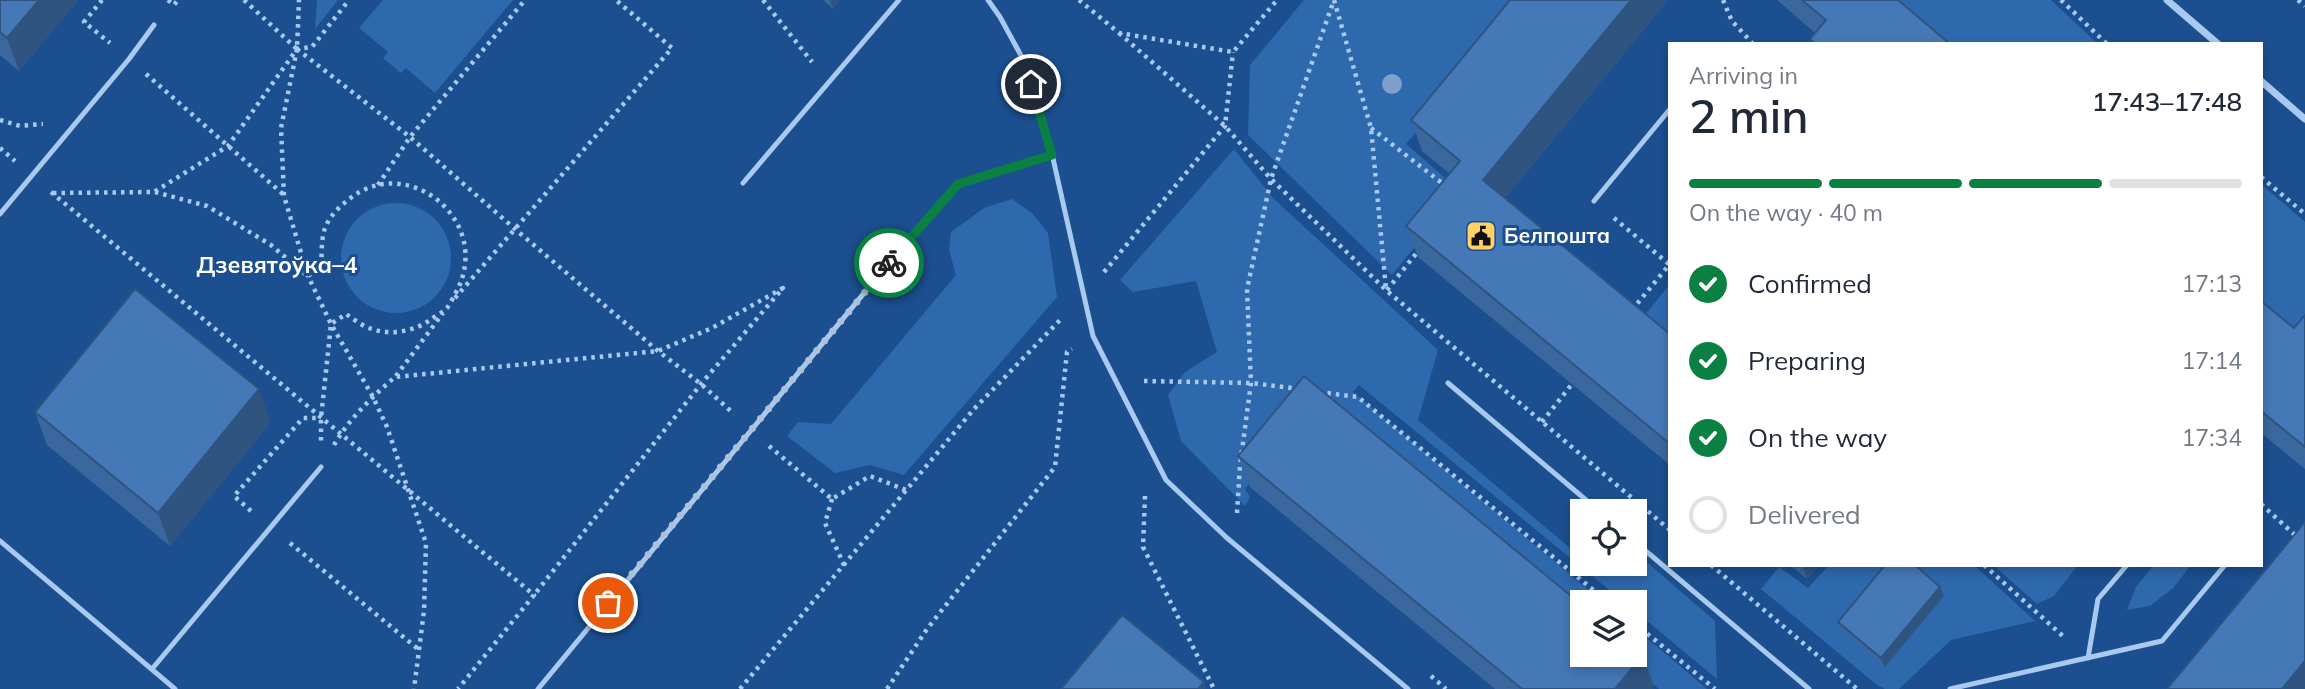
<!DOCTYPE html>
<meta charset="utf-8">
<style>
:root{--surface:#fff;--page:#f2f2f3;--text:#1f2937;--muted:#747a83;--line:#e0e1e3;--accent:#0b8043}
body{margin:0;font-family:Mulish,sans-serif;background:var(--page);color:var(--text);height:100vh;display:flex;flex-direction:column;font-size:26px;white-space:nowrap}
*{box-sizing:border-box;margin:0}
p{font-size:23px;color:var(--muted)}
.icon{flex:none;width:38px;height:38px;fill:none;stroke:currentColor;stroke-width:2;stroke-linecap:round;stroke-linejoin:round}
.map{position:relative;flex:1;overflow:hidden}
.drawer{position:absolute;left:1668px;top:42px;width:595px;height:525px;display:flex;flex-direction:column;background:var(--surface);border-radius:0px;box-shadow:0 4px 10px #0003}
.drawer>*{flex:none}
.tools{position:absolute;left:1570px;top:499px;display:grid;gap:14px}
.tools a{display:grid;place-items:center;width:77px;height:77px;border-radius:0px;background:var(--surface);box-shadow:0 4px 10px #0003;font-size:35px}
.pin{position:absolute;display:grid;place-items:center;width:60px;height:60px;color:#fff;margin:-30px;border:4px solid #fff;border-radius:50%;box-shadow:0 2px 7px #0007}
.courier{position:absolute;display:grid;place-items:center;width:70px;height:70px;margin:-35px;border:5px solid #0b8043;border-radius:50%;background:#fff;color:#222;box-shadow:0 2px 9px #0007}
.head em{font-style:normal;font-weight:600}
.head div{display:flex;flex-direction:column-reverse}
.head{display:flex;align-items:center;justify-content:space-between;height:119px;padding:0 21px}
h1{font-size:46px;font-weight:600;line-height:52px}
.bar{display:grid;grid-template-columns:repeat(4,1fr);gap:10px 7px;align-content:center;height:84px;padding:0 21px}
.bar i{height:9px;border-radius:5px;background:var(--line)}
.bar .selected{background:var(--accent)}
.bar p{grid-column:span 4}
ol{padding:0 21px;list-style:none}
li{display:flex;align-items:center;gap:21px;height:77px}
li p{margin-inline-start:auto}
li .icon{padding:7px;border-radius:50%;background:var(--accent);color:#fff;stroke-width:4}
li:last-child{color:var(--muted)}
li i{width:38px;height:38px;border:4px solid var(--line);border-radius:50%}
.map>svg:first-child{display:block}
.green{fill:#2e69ad}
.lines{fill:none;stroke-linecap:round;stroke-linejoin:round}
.path{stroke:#a9c9ee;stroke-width:4.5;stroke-dasharray:3.5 5;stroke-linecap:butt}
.service{stroke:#a9c9ee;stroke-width:5}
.minor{stroke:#a9c9ee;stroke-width:7}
.tree{fill:#7ea0ca}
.wall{fill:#3a679d}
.shaded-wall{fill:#305480}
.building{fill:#4478b7;stroke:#305480;stroke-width:2}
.done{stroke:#afc1d8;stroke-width:7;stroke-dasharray:0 12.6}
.route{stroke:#0b8043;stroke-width:9}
.labels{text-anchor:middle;stroke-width:6;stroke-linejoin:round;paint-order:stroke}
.poi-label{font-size:21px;font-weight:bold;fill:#fff;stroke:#1b4f8f;text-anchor:start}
.neighbourhood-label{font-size:23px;font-weight:bold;fill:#fff;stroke:#1b4f8f}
</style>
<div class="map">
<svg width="2305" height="689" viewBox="0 0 2305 689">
<rect width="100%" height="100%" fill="#1b4f8f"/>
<!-- green -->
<path class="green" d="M317,0h21l-23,29z
M383,0h130l-78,93 -29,-25 -5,5 -18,-15 5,-6 -29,-24z
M1304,0h228l-126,144 54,47 -68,84 -144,-140 2,-70z
M1889,0h162l47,44h-158z
M1234,149l39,49 165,152 -20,70 164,138v6h52l1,-12 80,69 2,58 -82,-68 -1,-9h-10l-265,-217 -6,7 250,210h-21v21l-263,-223 -74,89 5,8 -5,9 -64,-65 -13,-46 17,-23 32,-20 -21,-71 -63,11 -13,-12z
M2261,184l44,38v123l-44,-31z
M1012,199l20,14 16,20 9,64 -153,178 -34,-10 -35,8 -48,-37 11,-14 33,2 125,-149 -7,-25 2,-18 33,-24z
M341 258a55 55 0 1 1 110 0a55 55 0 1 1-110 0Z
M1669,285v49l-12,-11 -6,6 -10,-9z
M1829,565h145l61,56 -84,19 -52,49h-14l-8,-4 -116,-96 18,-22 29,21z
M1993,565h85l-24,31 -17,8z
M2154,565h37l-18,23 -23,18 -23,4 9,-23z
M1635,628l72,61h-48l-40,-34 15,-1z"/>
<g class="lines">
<!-- path -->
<path class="path" d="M102,0l-18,22 26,21
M168,0l6,5 4,-5
M244,0l53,49 2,-49
M763,0l49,62
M1079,0l40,33 114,19 44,-52
M1334,0l37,128 15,161
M1723,0l9,21 21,23
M2061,0l46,44
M2298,0l7,6
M1119,33l106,93 46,53 115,111 284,240
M297,49l113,88 105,92 143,122 43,33 33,30
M297,49l-16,79 3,68 24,80 23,48 42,73 14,30 39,116 -2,68 -10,78
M146,74l138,121
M0,120l20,6 23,-2
M1371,128l76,59
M0,148l15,13
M2261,177l44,37
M378,185l32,-48 115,-137
M51,192l483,403 -76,94
M155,192l52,14 64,39 36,31
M53,193l101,-1 74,-46 69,-97 15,-2 37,-47
M1614,218l56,47
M1104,272l121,-146 8,-74
M308,276l13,-10c1,-12 0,-27 4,-38 4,-11 14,-21 23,-28 60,-50 148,23 107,94 -2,4 -5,10 -8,14 -5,5 -12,8 -17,12 -17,12 -41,16 -61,8 -8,-3 -16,-9 -23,-14l-15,10 -10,94v24
M1387,290l32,-40
M455,298l217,-250 -56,-48
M1632,310l37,-45
M396,376l47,-63
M1144,381l107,2 49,6
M1319,392l39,5 250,205
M1542,422l30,-38
M334,445c15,-26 38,-48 61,-68l263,-26 54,-23 71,-40 -82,96 -167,211
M769,446l63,53 38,-23 36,14
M1145,496l-2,51 71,142
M832,499l-7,24 19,42
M2261,504l35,32
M251,511l-17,-15 69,-78h18
M1237,513l3,-48 11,-82 -4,-94 24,-110 63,-179
M290,543l128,106
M1711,565l146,124
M1984,565l80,72
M1634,623l81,66
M1431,676l15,13
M740,689l234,-280 89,-92
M887,689l40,-60 128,-162 12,-115 5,-3"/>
<!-- service -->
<path class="service" d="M988,0l12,17 24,44 28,93 41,182 73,144 61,58 181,151
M743,183l156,-183
M1594,201l76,-92
M0,214l129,-155 25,-34
M1448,383l151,128
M0,541l175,148
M1634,541l175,148
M2088,658l10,-59 29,-34
M152,669l169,-202
M538,689l378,-459 42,-46 94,-30
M1950,689l212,-48 63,-76"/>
<!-- minor -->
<path class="minor" d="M2167,0l51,44
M2261,81l44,38"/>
</g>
<!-- trees -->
<circle class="tree" cx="1392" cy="84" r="10"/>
<!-- wall -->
<path class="wall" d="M0,0h78l-59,71 -19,-16z
M823,0h17l-7,9z
M1510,0h158l-163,198 165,136v131l-252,-208 -12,-31 44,-52 -28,-23 -11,-31z
M1777,0h121l52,44h-138l-2,-5 5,-6z
M2261,301l33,27 11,-13v154l-44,-36z
M35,412l236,10 -101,124 -123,-101z
M1238,456l405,199 11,31 -2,3h-157l-245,-202z
M1790,565h29l-12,14z
M1944,596l-59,71 -43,-36 -4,-9z"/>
<!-- shaded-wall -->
<path class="shaded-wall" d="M39,0h39l-59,71 -12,-33z
M830,0h10l-7,9z
M1631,0h37l-174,211 -11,-31z
M259,389l12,33 -101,124 -12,-33z
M1802,565h17l-12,14z
M1940,587l4,9 -59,71 -4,-9z
M1643,655l11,31 -2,3h-37z
M2305,661v28h-23z
M1204,682l2,7h-8z"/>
<!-- building -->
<path class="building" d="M0,0h39l-32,38 -7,-6z
M1510,0h121l-148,180 187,154v110l-264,-218 54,-65 -49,-41z
M1802,0h96l52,44h-134l-6,-5 16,-19z
M135,289l124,100 -101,124 -123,-101z
M2261,301l33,27 11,-13v132l-44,-36z
M1304,376l278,229v49h52v-5l9,6 -28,34h-93l-284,-233z
M2305,522v139l-23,28h-115z
M1885,565h30l25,22 -59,71 -43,-36z
M1122,615l82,67 -6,7h-137z"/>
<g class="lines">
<!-- done -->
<path class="done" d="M608,603l281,-340"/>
<!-- route -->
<path class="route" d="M889,263l69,-79 94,-29 -21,-71"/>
</g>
<!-- icons -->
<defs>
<g id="civic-square" transform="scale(1.575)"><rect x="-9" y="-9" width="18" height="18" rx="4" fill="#ffd166" stroke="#1b4f8f"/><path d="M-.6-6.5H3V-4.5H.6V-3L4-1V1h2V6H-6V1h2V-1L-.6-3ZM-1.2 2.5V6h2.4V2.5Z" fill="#111"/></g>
</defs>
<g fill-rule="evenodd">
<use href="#civic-square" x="1481" y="236"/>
</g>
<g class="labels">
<!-- poi labels -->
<g class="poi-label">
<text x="1504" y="243">Белпошта</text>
</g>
<!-- neighbourhood labels -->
<g class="neighbourhood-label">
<text x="277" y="273">Дзевятоўка–4</text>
</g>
</g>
</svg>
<div class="tools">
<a><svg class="icon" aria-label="locate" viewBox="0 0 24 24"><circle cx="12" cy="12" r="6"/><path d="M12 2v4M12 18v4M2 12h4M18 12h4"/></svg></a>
<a><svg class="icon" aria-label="layers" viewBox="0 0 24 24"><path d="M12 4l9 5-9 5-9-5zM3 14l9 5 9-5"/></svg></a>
</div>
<div class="pin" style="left:608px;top:603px;background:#ea580c"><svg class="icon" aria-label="bag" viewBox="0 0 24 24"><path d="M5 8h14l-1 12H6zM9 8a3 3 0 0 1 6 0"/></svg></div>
<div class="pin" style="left:1031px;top:84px;background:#1f2937"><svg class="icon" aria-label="home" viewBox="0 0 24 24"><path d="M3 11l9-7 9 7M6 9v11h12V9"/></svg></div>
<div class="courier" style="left:889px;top:263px"><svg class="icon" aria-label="bike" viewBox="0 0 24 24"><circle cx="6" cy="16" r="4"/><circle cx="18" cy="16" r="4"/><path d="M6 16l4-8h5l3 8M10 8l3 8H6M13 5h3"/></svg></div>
<section class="drawer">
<div class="head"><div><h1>2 min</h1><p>Arriving in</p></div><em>17:43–17:48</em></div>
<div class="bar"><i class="selected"></i><i class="selected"></i><i class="selected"></i><i></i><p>On the way · 40 m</p></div>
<ol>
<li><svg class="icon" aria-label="check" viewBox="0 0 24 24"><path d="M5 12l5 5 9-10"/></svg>Confirmed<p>17:13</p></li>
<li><svg class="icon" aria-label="check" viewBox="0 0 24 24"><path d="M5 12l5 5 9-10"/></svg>Preparing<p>17:14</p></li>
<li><svg class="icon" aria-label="check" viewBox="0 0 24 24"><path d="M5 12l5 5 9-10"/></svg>On the way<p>17:34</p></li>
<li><i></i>Delivered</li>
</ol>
</section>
</div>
